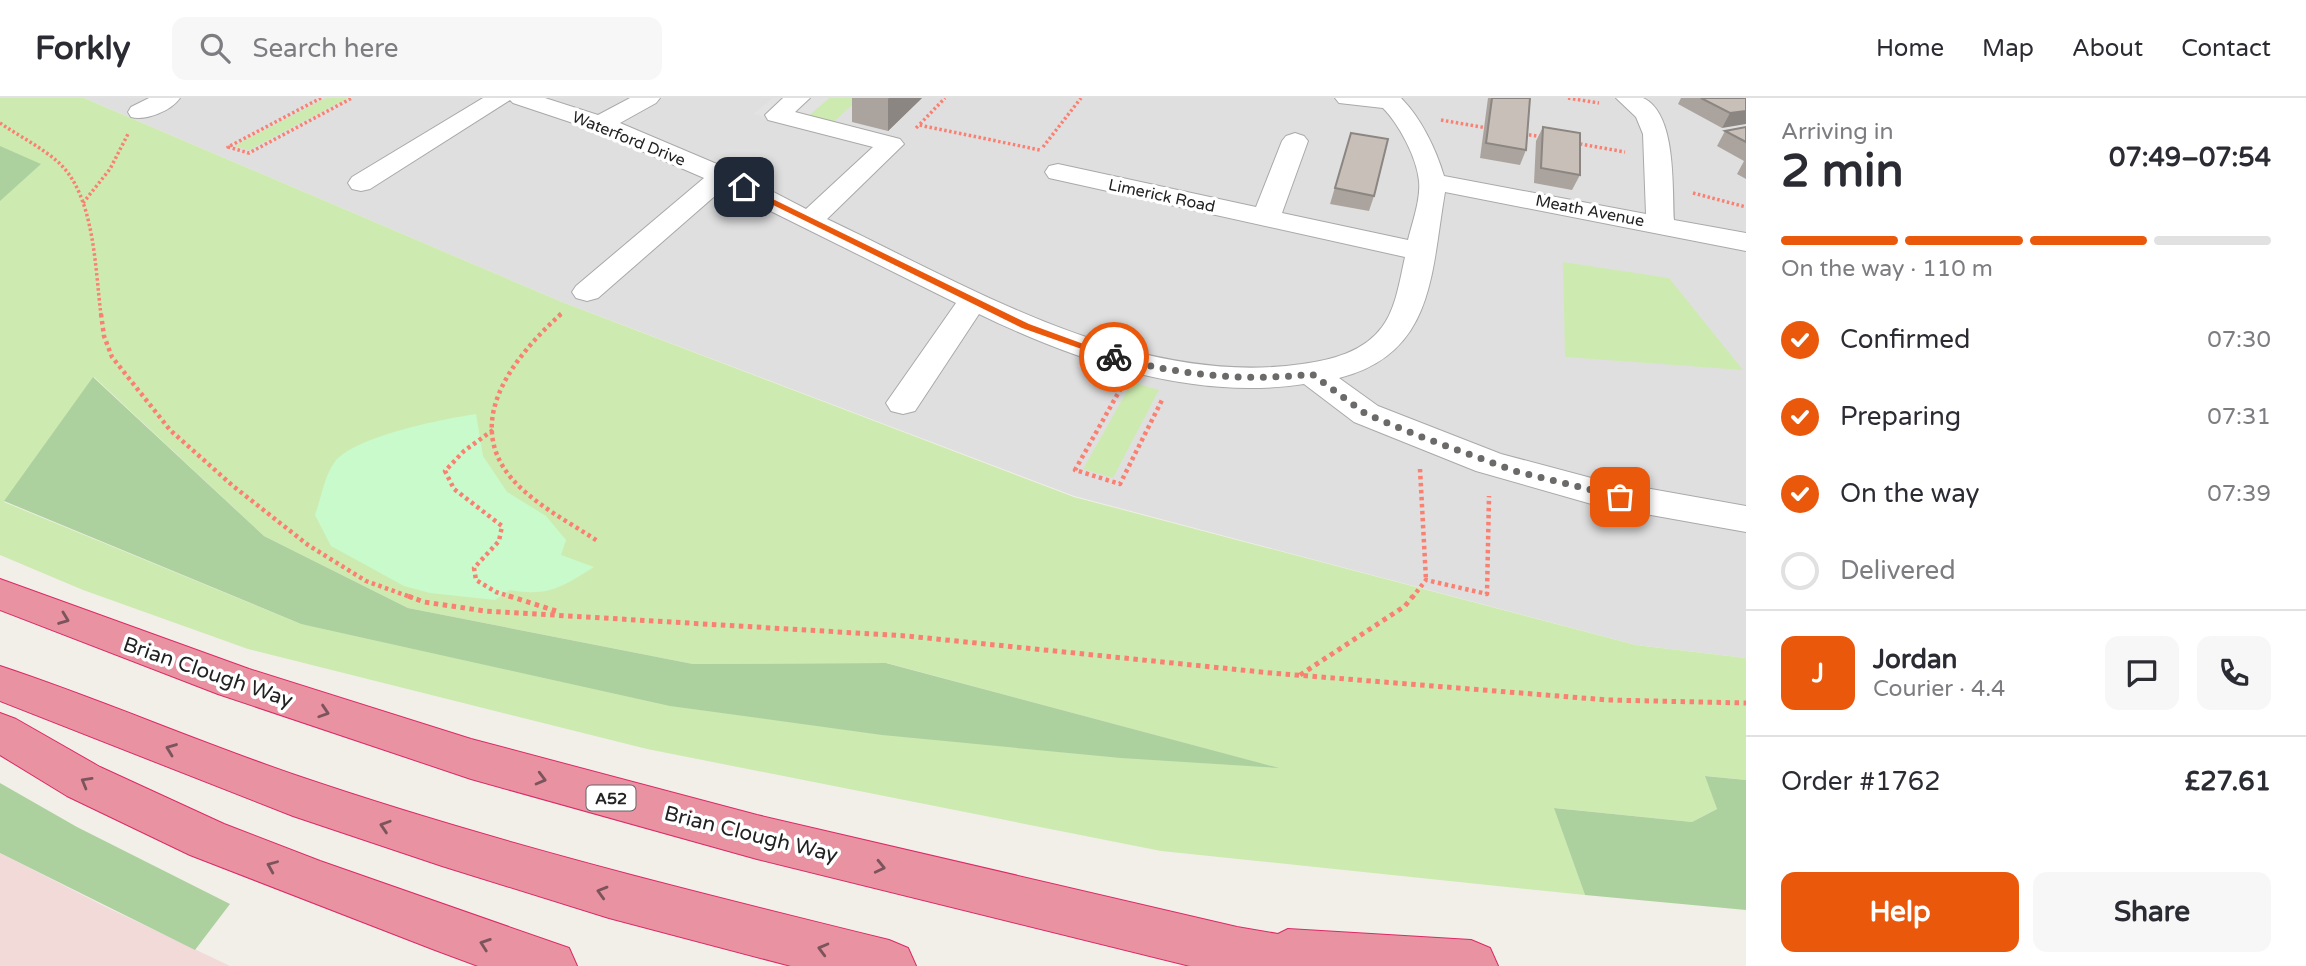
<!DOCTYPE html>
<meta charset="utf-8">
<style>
:root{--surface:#fff;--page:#f7f7f7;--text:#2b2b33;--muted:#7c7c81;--line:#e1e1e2;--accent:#ea580c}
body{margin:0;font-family:"Varela Round",sans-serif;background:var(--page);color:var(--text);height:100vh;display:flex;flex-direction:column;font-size:26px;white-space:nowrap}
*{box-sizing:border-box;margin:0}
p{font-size:23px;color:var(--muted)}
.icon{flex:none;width:38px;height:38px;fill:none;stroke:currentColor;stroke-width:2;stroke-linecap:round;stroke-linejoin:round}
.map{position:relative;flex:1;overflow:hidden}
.drawer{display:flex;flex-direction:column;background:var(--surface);width:560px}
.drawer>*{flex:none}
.pin{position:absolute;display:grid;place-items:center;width:60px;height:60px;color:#fff;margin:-30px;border-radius:14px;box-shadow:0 4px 10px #0006}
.courier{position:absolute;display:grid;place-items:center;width:70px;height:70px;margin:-35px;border:5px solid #ea580c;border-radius:50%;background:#fff;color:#222;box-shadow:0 2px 9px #0007}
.overview em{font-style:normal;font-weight:700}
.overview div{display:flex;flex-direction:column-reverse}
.overview{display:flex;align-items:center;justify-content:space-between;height:119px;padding:0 35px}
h1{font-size:46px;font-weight:700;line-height:52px}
.bar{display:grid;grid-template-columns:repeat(4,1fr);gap:10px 7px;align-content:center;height:84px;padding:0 35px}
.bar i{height:9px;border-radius:5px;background:var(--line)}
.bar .current{background:var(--accent)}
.bar p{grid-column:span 4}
.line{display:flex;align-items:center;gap:18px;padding:0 35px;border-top:2px solid var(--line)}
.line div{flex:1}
.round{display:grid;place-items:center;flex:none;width:74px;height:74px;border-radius:14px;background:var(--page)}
ol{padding:0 35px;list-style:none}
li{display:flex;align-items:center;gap:21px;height:77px}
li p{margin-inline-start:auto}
li .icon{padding:7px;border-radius:50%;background:var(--accent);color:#fff;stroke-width:4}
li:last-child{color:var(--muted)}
li i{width:38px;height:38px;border:4px solid var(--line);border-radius:50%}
.button{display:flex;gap:14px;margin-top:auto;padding:14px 35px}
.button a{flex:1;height:80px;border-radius:14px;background:var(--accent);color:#fff;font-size:28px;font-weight:700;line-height:80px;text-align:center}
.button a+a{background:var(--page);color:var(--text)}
header{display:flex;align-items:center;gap:42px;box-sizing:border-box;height:98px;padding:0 35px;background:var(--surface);border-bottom:2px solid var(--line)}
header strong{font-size:33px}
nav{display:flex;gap:38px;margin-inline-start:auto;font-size:24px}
.search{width:490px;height:63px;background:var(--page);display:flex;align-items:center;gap:18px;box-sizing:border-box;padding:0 24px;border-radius:14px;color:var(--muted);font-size:26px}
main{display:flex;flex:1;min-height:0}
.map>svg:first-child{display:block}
.residential{fill:#e0dfdf}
.commercial{fill:#f2dad9}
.grass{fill:#cdebb0;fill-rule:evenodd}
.forest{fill:#add19e}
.park{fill:#c8facc}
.parking{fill:#e2e2e2}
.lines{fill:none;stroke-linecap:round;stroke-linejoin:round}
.minor-casing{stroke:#a9a9a9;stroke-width:2}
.highway-casing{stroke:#dc2a67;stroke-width:2}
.path-far2{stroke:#fa8072;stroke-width:3.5;stroke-dasharray:2.5 2.5;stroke-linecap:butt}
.path-far1{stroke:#fa8072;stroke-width:4.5;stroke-dasharray:3.5 3.5;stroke-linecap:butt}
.path{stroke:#fa8072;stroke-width:5;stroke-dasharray:4.5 4.5;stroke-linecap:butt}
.minor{fill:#fff;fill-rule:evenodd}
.highway{fill:#e892a2;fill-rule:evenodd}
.wall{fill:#aba49e}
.shaded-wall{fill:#8b8681}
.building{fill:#c7bfb8;stroke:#8b8681;stroke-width:2}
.oneway{stroke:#7b545c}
.route{fill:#ea580c}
.done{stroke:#6b6a68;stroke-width:7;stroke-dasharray:0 12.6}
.labels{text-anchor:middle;stroke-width:7;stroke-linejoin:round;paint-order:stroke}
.far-street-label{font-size:16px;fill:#222;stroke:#fff}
.shield{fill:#fff;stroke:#646464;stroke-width:2}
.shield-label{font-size:16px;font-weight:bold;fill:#222}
.near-street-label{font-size:21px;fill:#222;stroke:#fff}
</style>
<header>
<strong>Forkly</strong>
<div class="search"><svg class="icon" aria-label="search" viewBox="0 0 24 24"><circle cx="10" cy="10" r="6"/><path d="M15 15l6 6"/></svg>Search here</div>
<nav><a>Home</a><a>Map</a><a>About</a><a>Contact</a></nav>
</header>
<main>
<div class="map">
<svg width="1746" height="868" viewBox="0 0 1746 868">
<rect width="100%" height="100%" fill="#f2efe9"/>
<!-- residential -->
<path class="residential" d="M84,0h1662v560l-110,-13 -562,-149 -512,-194z"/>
<!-- commercial -->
<path class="commercial" d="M0,755l106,54 124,59h-230z"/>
<!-- grass -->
<path class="grass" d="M0,0h84l478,204 512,195 562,148 110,13v122l-40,-4 11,33 -25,13 -137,-14 30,87 -424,-44 -514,-102 -399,-100 -165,-59 -83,-35zM94,279l170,159 144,72 285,56 194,-1 387,104 -973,-143 -297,-122z
M326,0h22l-99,52 -15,-4z
M829,0h31l-30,27 -25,-6z
M1563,164l106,16 74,92 -178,-13z
M1132,284l27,8 -46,88 -30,-9z"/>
<!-- forest -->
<path class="forest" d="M0,48l41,18 -41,37z
M93,279l171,159 144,72 285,56 193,-1 393,105 -158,-10 -239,-23 -212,-29 -369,-82 -297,-123z
M1705,678l41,4v130l-161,-15 -31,-87 138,14 25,-13z
M0,685l77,44 153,77 -35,46 -195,-97z"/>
<!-- park -->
<path class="park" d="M476,316l7,42 24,36 39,24 20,24 -5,15 33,12c-32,20 -46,30 -84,23l-15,10 -65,-7 -26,-7 -73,-40 -16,-31c6,-16 9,-38 19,-52 19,-27 110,-44 142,-49z"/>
<!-- parking -->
<path class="parking" d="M773,0h56l-30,26 -46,-10z"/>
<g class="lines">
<!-- minor casing -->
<g class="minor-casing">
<path id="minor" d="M149,0h31c-9,13 -34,23 -49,19l-3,-5 3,-5z
M483,0h62l53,17 32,-17h30l-4,5 -36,20 111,47 75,39 67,-62 -105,-27 -3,-5 18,-17h27l-15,14 105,27 4,5 -77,75c145,69 309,169 475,145 29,-4 62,-12 80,-37 14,-18 18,-48 23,-70l-356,-79 -4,-6 4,-6 9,-2 198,43 26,-66 4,-5 9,-3 9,3 4,5 -26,72 126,27c4,-17 13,-41 11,-59 -2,-23 -20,-57 -36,-73l-44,-5 -4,-5h66c20,20 35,51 43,78l202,38 -3,-80 -7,-17 -20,-19c8,0 20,0 27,0 34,15 29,91 31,122l72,13v18l-301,-59c-14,80 -10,162 -106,186l39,28 123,48 94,25 151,27v26l-151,-27 -119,-34 -122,-49 -50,-38c-111,17 -226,-22 -325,-70l-64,97 -12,3 -12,-3 -5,-8 70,-100 -232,-115 -126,110 -11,3 -11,-3 -4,-6 4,-6 128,-108 -113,-49 -78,-26 -3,-3 -140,89 -9,2 -9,-2 -4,-6 4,-6z"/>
</g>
<!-- highway casing -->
<g class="highway-casing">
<path id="highway" d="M0,481l249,90 222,70 286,76 480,112 41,7 10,-5 183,11 19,8 8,18h-308l-433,-107 -286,-80 -253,-85 -218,-84z
M0,568c100,33 198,76 298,110 194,66 392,115 591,164l19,8 8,18h-125l-182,-48 -167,-52 -149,-50 -293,-115z
M0,615l16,6 84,48 124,57 96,37 249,87 8,18h-99l-43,-16 -245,-95 -123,-59 -67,-41z"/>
</g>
<!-- path-far2 -->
<path class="path-far2" d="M321,0l-93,49 21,6 103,-55
M1568,0l31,5
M1441,22l46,8
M0,25c19,13 41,24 58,39 37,33 37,107 43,153
M920,26l25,-26
M916,30l3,-3 121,25
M1524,36l19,3
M1575,45l50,9
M1043,49l38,-49
M1693,95l53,14
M83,105l27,-34 18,-35
M559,217l4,-3"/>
<!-- path-far1 -->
<path class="path-far1" d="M101,216l3,22 8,21 58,73 63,56 75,59 58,36 47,17
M561,216c-51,46 -105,116 -38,176 23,21 51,35 76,52
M1121,290l-46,82 45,14 43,-86
M493,332l-29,21 -19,20 9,18 48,37 -3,15 -25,27 2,12 20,12 19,6
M1420,371l6,111
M1412,500l14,-18 61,14 2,-98"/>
<!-- path -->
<path class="path" d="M408,498l16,6 61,9 422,25 364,37 337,27 138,3
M509,498l47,15
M1300,577l105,-69 8,-10"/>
<!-- minor -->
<use href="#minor" class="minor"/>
<!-- highway -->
<use href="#highway" class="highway"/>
</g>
<!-- wall -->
<path class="wall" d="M852,0h70l-34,33 -36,-9z
M1488,0h42l-4,52 -6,15 -40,-7z
M1681,0h65l-24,30 -44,-24z
M1543,29l37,48 -8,15 -38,-7 2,-42z
M1746,29v52l-9,-5 7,-13 -27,-15 8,-15z
M1351,35l23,63 -5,15 -39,-7z"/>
<!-- shaded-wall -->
<path class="shaded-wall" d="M889,0h33l-34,33v-32z
M1746,13v13l-24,4 8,-15z"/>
<!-- building -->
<path class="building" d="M1492,0h38l-4,52 -40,-7z
M1701,0h45v13l-16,2z
M1543,29l37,6v42l-39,-7z
M1746,29v15l-21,-11z
M1351,35l37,6 -14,57 -39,-8z"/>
<!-- one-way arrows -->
<defs><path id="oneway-chevron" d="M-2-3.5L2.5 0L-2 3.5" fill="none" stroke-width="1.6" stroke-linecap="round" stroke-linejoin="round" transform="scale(1.75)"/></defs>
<g class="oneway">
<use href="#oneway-chevron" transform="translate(64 521) rotate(21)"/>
<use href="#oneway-chevron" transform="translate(324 614) rotate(18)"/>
<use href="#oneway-chevron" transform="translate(171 651) rotate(-159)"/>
<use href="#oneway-chevron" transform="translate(541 681) rotate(15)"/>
<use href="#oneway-chevron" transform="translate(86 684) rotate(-150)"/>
<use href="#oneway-chevron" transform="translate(385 728) rotate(-162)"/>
<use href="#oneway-chevron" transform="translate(272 768) rotate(-157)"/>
<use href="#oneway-chevron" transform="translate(880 769) rotate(13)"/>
<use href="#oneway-chevron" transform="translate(602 794) rotate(-164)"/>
<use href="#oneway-chevron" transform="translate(485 846) rotate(-161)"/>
<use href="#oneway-chevron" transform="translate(823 851) rotate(-165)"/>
</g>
<!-- route -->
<path class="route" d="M741,88h5l283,138 90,33 -9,2 -88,-31 -281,-139z"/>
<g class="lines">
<!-- done -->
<path class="done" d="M1114,259c65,18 130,25 198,17l54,40 53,22 96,35 105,26"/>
</g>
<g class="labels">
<!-- far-street labels -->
<g class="far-street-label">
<text transform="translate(629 40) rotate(22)" y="6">Waterford Drive</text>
<text transform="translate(1162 97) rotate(12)" y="6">Limerick Road</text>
<text transform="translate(1590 112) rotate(11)" y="6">Meath Avenue</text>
</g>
<!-- shield labels -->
<rect class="shield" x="586.5" y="687.5" width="49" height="25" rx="5"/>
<g class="shield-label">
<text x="611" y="706">A52</text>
</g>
<!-- near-street labels -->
<g class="near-street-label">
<text transform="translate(208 574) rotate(19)" y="7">Brian Clough Way</text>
<text transform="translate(751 736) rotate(14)" y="7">Brian Clough Way</text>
</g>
</g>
</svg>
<div class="pin" style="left:1620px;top:399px;background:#ea580c"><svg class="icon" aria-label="bag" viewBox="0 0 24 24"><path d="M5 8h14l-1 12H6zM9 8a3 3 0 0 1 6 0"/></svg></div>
<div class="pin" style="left:744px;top:89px;background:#1f2937"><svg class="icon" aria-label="home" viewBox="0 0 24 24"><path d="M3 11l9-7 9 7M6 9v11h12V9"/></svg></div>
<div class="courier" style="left:1114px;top:259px"><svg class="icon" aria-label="bike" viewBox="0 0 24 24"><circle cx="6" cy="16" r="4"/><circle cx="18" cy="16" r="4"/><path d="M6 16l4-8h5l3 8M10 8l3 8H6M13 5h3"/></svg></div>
</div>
<section class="drawer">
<div class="overview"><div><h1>2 min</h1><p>Arriving in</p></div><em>07:49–07:54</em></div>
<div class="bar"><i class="current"></i><i class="current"></i><i class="current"></i><i></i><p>On the way · 110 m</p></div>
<ol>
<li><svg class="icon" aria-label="check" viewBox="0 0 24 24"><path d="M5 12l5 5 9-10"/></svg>Confirmed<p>07:30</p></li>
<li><svg class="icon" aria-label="check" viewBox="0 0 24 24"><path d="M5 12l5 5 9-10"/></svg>Preparing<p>07:31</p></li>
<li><svg class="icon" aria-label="check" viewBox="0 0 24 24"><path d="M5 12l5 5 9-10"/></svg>On the way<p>07:39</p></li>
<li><i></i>Delivered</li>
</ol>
<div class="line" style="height:126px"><b class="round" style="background:var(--accent);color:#fff">J</b><div><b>Jordan</b><p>Courier · 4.4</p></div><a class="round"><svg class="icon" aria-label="chat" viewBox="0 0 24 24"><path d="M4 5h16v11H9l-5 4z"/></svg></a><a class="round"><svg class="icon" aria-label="phone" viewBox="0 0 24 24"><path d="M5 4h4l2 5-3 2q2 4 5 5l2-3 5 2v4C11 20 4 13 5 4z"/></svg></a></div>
<div class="line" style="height:91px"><div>Order #1762</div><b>£27.61</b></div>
<div class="button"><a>Help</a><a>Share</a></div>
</section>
</main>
